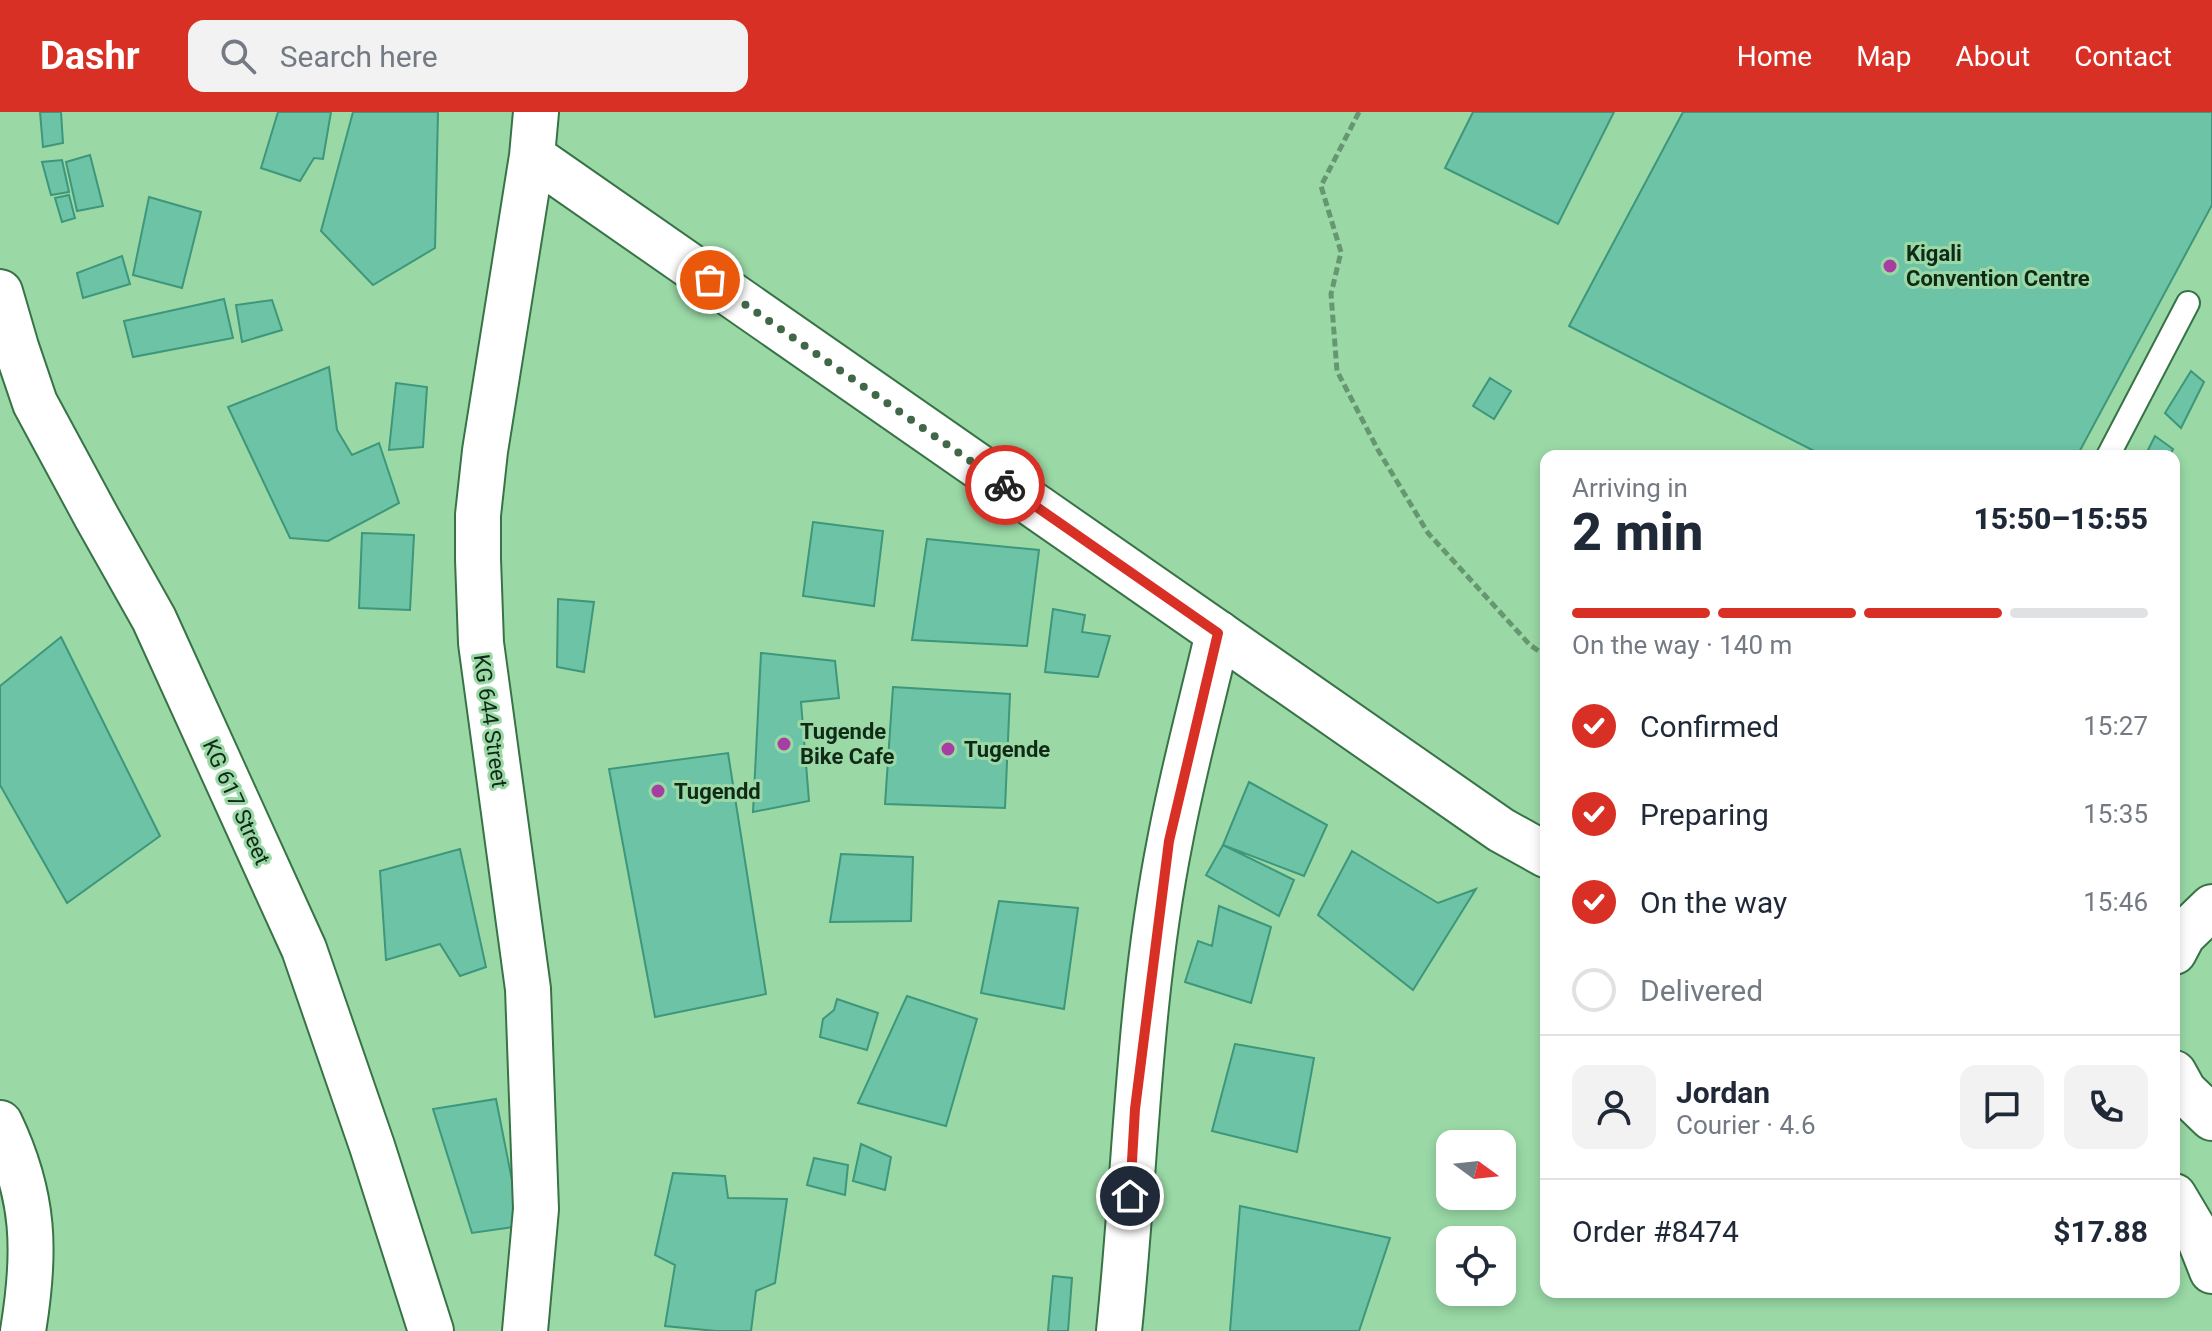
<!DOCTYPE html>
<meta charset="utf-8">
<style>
:root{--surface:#fff;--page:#f2f2f3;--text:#1f2937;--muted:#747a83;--line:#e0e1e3;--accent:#d93025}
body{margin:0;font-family:Roboto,sans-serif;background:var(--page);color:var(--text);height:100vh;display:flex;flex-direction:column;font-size:30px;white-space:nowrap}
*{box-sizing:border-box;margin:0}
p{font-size:26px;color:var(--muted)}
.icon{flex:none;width:44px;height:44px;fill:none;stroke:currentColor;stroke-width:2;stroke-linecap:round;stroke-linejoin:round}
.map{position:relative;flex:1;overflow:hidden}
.drawer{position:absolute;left:1540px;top:338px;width:640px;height:848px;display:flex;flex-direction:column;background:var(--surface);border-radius:16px;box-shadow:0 4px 12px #0003}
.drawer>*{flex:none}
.needle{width:52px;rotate:105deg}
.tools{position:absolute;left:1436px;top:1018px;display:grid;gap:16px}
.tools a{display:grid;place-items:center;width:80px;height:80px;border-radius:16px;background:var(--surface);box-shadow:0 4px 12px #0003;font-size:40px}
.pin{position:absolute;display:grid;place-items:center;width:68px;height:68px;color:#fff;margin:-34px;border:4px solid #fff;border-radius:50%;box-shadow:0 2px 8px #0007}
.courier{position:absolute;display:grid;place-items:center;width:80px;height:80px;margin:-40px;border:6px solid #d93025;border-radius:50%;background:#fff;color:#222;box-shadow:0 2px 10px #0007}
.summary em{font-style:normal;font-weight:800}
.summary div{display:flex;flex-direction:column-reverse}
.summary{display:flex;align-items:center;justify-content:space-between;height:136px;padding:0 32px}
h1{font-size:52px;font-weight:800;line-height:60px}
.bar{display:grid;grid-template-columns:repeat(4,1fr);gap:12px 8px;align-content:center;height:96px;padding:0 32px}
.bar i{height:10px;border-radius:6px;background:var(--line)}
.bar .current{background:var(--accent)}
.bar p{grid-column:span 4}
.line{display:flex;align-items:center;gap:20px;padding:0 32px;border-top:2px solid var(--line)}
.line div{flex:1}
.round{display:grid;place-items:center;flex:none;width:84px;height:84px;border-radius:16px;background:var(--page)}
ol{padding:0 32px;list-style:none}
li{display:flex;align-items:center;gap:24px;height:88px}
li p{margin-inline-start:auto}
li .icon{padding:8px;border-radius:50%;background:var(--accent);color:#fff;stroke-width:4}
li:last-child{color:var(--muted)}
li i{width:44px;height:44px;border:4px solid var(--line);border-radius:50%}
header{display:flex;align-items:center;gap:48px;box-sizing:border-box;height:112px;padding:0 40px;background:var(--accent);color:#fff}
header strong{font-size:38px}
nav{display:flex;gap:44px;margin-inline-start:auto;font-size:28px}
.search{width:560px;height:72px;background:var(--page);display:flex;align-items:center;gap:20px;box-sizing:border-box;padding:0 28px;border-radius:16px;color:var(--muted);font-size:30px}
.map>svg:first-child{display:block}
.building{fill:#6cc3a6;stroke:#3e967b;stroke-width:2}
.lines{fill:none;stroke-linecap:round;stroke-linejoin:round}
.lane-casing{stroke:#377346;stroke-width:26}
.street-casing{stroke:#377346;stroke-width:48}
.secondary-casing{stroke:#377346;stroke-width:48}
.primary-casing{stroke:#377346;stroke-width:48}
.path{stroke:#669770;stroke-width:5;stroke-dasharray:8 4;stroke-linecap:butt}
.lane{stroke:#fff;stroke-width:22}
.street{stroke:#fff;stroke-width:44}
.secondary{stroke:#fff;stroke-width:44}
.primary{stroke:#fff;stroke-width:44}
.done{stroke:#416749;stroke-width:8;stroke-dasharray:0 14.4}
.route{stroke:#d93025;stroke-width:10}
.poi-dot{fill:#a73fa2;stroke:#9ad9a6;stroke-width:3}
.labels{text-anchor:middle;stroke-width:6;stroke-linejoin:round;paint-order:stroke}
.poi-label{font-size:22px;font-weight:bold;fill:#112a17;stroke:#9ad9a6;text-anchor:start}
.street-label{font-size:22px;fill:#112a17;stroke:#9ad9a6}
</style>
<header>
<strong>Dashr</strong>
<div class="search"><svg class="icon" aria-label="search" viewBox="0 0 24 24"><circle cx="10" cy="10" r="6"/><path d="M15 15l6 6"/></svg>Search here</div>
<nav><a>Home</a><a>Map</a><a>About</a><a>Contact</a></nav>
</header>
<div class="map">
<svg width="2212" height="1219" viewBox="0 0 2212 1219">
<rect width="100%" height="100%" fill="#9ad9a6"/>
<!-- building -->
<path class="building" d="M40,0h21l2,31 -20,4z
M278,0h53l-8,47 -9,-1 -14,23 -39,-13z
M353,0h85l-3,136 -62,37 -52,-54z
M1473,0h141l-56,112 -113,-56z
M1683,0h529v93l-135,251h-253l-255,-130z
M90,43l13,51 -26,5 -11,-49z
M62,48l7,32 -18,3 -9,-33z
M69,83l6,23 -13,4 -7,-24z
M149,85l52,15 -19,76 -49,-13z
M122,144l8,28 -47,14 -6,-25z
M224,187l9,39 -100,19 -9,-36z
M272,188l10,30 -40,12 -6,-37z
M329,255l8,63 15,25 27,-12 20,60 -71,38 -38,-3 -62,-131z
M2191,259l13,11 -23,46 -16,-15z
M1490,266l21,13 -17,28 -21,-13z
M396,271l31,4 -4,60 -34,3z
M2155,324l18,13 -3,7h-25z
M813,410l70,9 -9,75 -71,-10z
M362,421l52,2 -4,75 -51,-2z
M927,427l112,11 -12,96 -115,-6z
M558,487l36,3 -10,70 -27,-5z
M1053,497l32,6 -3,17 28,4 -12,41 -53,-5z
M61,525l99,199 -93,67 -67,-118v-99z
M761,541l74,8 4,37 -38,4 8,99 -56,11z
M893,575l117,7 -5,114 -120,-4z
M728,641l38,241 -111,23 -46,-248z
M1249,670l78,43 -23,51 -81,-31z
M1223,733l71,35 -15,36 -73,-41z
M460,737l26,118 -26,9 -20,-32 -54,16 -6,-89z
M1352,739l86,52 38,-14 -63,101 -95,-75z
M841,742l72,3 -2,64 -81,1z
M999,789l79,7 -14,101 -83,-16z
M1219,794l52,21 -20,76 -66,-21 13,-41 14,5z
M907,884l70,23 -31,107 -88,-23z
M837,887l41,14 -11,37 -47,-13 3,-18 11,-9z
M1235,932l79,14 -17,94 -85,-21z
M496,987l25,127 -49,7 -39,-124z
M861,1032l30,13 -6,33 -32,-9z
M814,1046l34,7 -3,30 -38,-10z
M673,1061l52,3 3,22 59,1 -12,84 -19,8 -5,40h-35l-51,-5 10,-61 -20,-10z
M1240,1094l150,32 -31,93h-129z
M1053,1164l19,2 -4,53h-20z"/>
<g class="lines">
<!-- lane casing -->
<g class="lane-casing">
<path id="lane" d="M2108,344l80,-153"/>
</g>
<!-- street casing -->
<g class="street-casing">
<path id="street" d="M0,180l16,55 19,56 61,113 58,103 150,330 68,197 59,185
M0,1011c35,73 36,129 23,208
M1119,1219c17,-163 19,-329 51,-490 13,-70 32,-139 48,-208"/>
</g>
<!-- secondary casing -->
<g class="secondary-casing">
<path id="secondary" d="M532,44l969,674 45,25
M525,1219l11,-122 -8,-220 -47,-346 -3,-84v-44l7,-64 47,-295 4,-44"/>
</g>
<!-- primary casing -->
<g class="primary-casing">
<path id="primary" d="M2174,840l9,-17 29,-28
M2174,961l10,18 28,27
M2174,1084l25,42 13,33"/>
</g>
<!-- path -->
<path class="path" d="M1359,0l-38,74 20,66 -10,42 6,77 41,79 50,83 102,112 16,11"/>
<!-- lane -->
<use href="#lane" class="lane"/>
<!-- street -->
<use href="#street" class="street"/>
<!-- secondary -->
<use href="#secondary" class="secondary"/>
<!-- primary -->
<use href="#primary" class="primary"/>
</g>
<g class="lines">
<!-- done -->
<path class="done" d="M710,168l295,205"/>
<!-- route -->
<path class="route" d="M1005,373l213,148 -49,208 -34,268 -5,87"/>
</g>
<!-- markers -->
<g class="poi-dot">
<circle cx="1890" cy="154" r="8"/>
<circle cx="784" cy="632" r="8"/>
<circle cx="948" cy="637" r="8"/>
<circle cx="658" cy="679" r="8"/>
</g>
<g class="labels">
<!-- poi labels -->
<g class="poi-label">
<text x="1906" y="149">Kigali<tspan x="1906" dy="25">Convention Centre</tspan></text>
<text x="800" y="627">Tugende<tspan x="800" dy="25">Bike Cafe</tspan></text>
<text x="964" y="645">Tugende</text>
<text x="674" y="687">Tugendd</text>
</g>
<!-- street labels -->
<g class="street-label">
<text transform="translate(491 609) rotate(82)" y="8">KG 644 Street</text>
<text transform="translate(237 690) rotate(66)" y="8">KG 617 Street</text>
</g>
</g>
</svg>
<div class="tools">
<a><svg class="needle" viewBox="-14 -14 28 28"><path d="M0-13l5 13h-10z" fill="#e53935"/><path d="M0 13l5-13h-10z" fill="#747a83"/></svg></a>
<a><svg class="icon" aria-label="locate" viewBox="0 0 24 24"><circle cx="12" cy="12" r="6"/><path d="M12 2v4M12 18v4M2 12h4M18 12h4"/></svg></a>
</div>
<div class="pin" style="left:710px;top:168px;background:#ea580c"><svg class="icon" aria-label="bag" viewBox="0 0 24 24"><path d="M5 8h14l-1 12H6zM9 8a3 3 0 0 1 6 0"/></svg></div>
<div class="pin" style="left:1130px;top:1084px;background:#1f2937"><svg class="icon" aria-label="home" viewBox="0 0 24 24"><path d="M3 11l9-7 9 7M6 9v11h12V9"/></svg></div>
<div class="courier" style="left:1005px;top:373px"><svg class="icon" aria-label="bike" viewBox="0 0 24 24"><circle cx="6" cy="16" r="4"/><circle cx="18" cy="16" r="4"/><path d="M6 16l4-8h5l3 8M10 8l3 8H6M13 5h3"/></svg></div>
<section class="drawer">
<div class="summary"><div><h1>2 min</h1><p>Arriving in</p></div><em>15:50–15:55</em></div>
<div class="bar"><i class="current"></i><i class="current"></i><i class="current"></i><i></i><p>On the way · 140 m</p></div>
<ol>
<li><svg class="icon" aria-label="check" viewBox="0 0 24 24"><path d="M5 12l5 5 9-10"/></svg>Confirmed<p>15:27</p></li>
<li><svg class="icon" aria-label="check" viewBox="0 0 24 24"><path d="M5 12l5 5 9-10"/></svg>Preparing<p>15:35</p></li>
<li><svg class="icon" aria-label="check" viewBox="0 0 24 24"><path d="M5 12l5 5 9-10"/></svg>On the way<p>15:46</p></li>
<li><i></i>Delivered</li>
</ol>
<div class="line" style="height:144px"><a class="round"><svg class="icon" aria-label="person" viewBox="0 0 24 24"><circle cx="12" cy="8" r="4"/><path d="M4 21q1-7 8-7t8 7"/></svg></a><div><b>Jordan</b><p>Courier · 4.6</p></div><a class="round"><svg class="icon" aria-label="chat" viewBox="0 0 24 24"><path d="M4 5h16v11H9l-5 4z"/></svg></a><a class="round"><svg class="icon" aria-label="phone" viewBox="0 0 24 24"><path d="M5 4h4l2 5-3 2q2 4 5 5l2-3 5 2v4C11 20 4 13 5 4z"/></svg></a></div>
<div class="line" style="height:104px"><div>Order #8474</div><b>$17.88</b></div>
</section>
</div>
